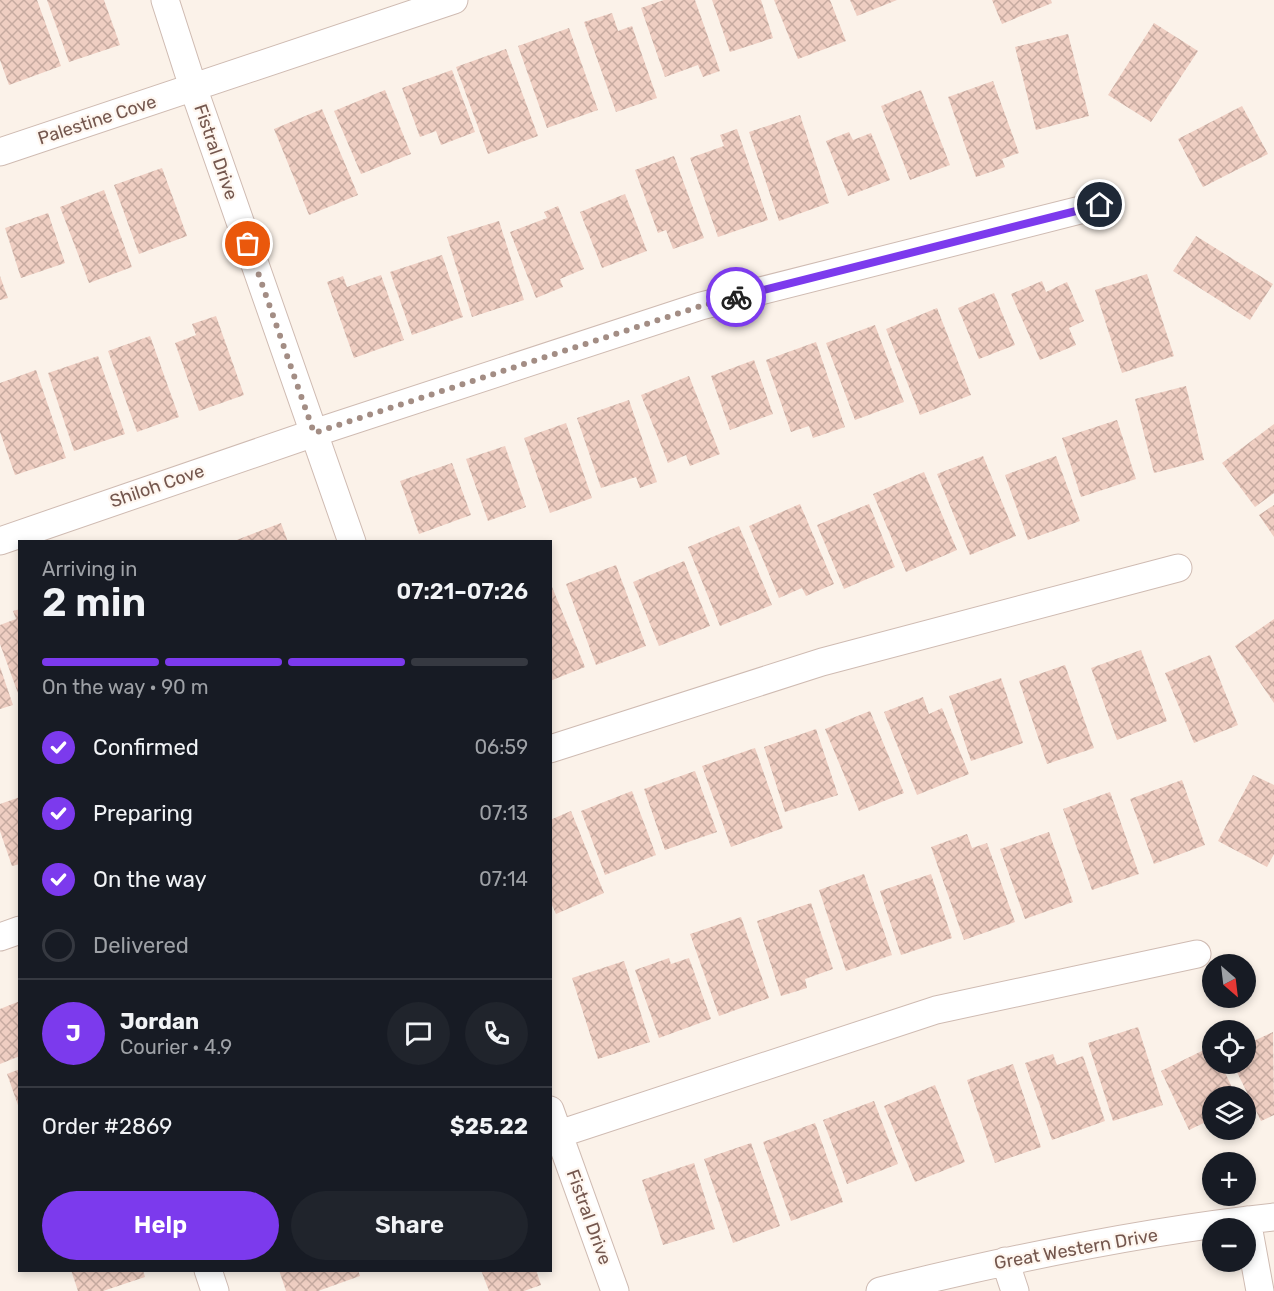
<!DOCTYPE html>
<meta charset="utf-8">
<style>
:root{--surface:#171b24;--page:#20242c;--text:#f1f3f6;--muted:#9ea1a6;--line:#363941;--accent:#7c3aed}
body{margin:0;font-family:Rubik,sans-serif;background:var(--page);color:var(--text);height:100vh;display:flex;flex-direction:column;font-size:22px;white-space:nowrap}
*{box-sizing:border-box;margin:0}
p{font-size:20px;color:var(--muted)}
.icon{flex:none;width:33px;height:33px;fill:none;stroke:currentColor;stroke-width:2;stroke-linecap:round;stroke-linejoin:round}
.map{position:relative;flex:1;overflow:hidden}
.details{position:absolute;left:18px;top:540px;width:534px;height:732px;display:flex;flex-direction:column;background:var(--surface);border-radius:0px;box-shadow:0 3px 9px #0003}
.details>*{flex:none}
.needle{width:39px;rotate:152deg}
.tools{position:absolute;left:1202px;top:954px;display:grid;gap:12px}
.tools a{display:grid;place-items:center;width:54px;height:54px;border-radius:50%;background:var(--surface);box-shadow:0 3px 9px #0003;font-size:30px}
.pin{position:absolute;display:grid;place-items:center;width:51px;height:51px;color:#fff;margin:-26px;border:3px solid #fff;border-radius:50%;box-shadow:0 2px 6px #0007}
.courier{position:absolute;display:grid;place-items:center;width:60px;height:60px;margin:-30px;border:4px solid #7c3aed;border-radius:50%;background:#fff;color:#222;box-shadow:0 2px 8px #0007}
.head em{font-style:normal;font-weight:600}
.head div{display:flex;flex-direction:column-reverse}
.head{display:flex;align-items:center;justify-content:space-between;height:102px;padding:0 24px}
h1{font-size:39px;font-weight:600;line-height:45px}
.bar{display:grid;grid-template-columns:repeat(4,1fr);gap:9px 6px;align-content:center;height:72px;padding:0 24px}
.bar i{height:8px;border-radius:4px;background:var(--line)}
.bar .active{background:var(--accent)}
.bar p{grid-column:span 4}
.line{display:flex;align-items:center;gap:15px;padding:0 24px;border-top:2px solid var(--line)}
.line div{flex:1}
.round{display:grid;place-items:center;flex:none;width:63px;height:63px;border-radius:32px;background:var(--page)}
ol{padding:0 24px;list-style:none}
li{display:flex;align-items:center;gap:18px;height:66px}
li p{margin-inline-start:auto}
li .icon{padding:6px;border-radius:50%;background:var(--accent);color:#fff;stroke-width:4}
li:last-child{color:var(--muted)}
li i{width:33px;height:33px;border:3px solid var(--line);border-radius:50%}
.button{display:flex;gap:12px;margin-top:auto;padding:12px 24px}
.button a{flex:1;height:69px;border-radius:36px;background:var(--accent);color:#fff;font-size:24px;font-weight:600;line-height:69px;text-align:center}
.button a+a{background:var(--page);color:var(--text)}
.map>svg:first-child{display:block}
.building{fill:url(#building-cross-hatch)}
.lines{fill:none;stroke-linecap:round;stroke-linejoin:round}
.minor-casing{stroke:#cfbbb2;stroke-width:29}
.minor{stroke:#fff;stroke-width:27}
.done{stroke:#a38d84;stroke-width:6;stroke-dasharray:0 10.8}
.route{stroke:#7c3aed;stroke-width:8}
.labels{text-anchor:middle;stroke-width:4.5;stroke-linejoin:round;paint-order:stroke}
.street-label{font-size:18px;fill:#74574e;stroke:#fef6ef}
</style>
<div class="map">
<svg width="1274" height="1291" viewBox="0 0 1274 1291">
<defs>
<pattern id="building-cross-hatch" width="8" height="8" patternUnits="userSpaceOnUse" patternTransform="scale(1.5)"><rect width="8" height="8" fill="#efcec2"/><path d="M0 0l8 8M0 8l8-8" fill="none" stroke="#c6aaa0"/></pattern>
</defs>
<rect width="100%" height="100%" fill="#fbf2e9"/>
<!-- building -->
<path class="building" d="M0,0h37l24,66 -52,19 -9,-25z
M47,0h57l16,45 -51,17z
M664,0h31l25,71 -17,6 -5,-12 -33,12 -24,-69z
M712,0h49l12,38 -43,14z
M774,0h56l16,41 -48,18z
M850,0h47l-40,16z
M992,0h59l1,3 -50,21z
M612,13l6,18 14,-5 25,72 -41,14 -32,-90z
M1154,23l44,28 -47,71 -43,-27z
M569,28l29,82 -51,18 -29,-82z
M1068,34l21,82 -53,14 -21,-83z
M506,49l32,87 -50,18 -32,-87z
M452,70l23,62 -34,13 -5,-14 -16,6 -18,-49z
M993,81l26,72 -17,6 3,8 -29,10 -28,-80z
M385,90l26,64 -50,20 -27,-63z
M921,90l29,75 -40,15 -29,-74z
M1242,106l26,48 -65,33 -25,-48z
M322,109l36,86 -49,20 -35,-86z
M800,115l29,88 -50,18 -30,-89z
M737,129l31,91 -50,17 -28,-79 34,-12 -4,-11z
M849,132l4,8 18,-7 19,47 -42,16 -22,-55z
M674,156l30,82 -31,11 -7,-19 -8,3 -23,-63z
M162,168l25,68 -48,18 -25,-69z
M104,190l28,77 -43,16 -29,-76z
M625,194l22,57 -45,17 -22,-56z
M558,206l26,63 -24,10 3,8 -27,11 -26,-66 37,-14 -3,-6z
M48,213l17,50 -44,15 -16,-50z
M499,221l25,79 -52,17 -25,-80z
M1196,236l77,48 -23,36 -77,-49z
M442,255l21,62 -51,18 -22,-63z
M1147,274l27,82 -52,17 -27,-83z
M381,275l23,65 -50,18 -27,-76 16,-6 4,11z
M0,276l8,22 -8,2z
M1042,281l4,11 21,-10 17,39 -15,7 7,17 -36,15 -29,-66z
M994,293l21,52 -36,14 -21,-51z
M937,308l34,87 -51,20 -34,-86z
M216,316l28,79 -45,16 -24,-68 21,-8 -4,-11z
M875,325l29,77 -49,18 -29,-77z
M150,336l29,81 -42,15 -29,-81z
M816,342l29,85 -32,11 -4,-12 -18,6 -25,-72z
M98,356l27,78 -51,17 -26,-78z
M754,360l19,54 -43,16 -19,-54z
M36,370l30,88 -51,17 -15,-43v-49z
M689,376l31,78 -30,12 -4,-11 -18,8 -27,-68z
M1186,386l18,74 -50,13 -19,-74z
M629,400l28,82 -17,6 -4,-11 -35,11 -24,-70z
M1117,420l19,59 -55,18 -19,-59z
M566,423l26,75 -42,15 -26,-75z
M1274,424v69l-19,14 -33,-44z
M505,446l21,61 -38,14 -22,-62z
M983,456l33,80 -46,19 -33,-81z
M1056,456l24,65 -52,19 -23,-65z
M452,463l19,52 -52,19 -19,-53z
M924,472l33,78 -51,22 -33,-78z
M800,504l34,80 -28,12 -4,-8 -23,10 -30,-72z
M869,504l26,63 -51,22 -27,-64z
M1274,505v32l-15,-22z
M281,523l7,19h-54v-1z
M739,526l33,79 -52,21 -32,-79z
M684,561l26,65 -51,20 -26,-64z
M616,565l30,81 -50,19 -30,-81z
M552,587l33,80 -35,14v-93z
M20,609v87h-1l-19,-52v-19l16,-6 -3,-8z
M1274,619v84l-39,-57z
M1141,650l26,71 -50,19 -26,-72z
M1210,655l28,70 -44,18 -29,-70z
M1065,665l29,83 -47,16 -28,-83z
M0,667l13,38 -13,4z
M1001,678l22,65 -52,18 -22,-65z
M923,697l6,17 13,-6 27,66 -52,21 -33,-83z
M870,711l34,82 -45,18 -34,-82z
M816,729l22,66 -53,17 -21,-65z
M755,748l28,80 -52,19 -29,-81z
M695,771l22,61 -52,18 -21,-61z
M1253,775l21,10v69l-7,13 -49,-26z
M1182,780l23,65 -51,19 -24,-65z
M632,791l24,64 -51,20 -24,-64z
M1110,792l29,82 -47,16 -29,-81z
M20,797v67l-8,2 -12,-35v-27z
M571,811l33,82 -48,21 -6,-13v-81z
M1049,832l24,70 -48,17 -25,-70z
M967,834l5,14 15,-5 28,79 -51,18 -33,-93z
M864,874l28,81 -46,16 -27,-81z
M931,874l21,64 -51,17 -21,-64z
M811,903l22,66 -28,10 2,9 -26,8 -24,-75z
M741,917l28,81 -50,18 -29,-82z
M669,958l2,6 18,-6 22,61 -52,19 -24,-68z
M624,961l26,81 -52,17 -26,-81z
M20,1001v55l-20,8v-55z
M1138,1027l25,78 -50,16 -25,-78z
M1273,1032l1,83 -13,6 -28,-57h12v-19z
M1212,1046v18h9l15,32h-24v23l-23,11 -28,-59z
M1053,1054l4,11 26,-9 22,65 -53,19 -27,-77z
M1013,1064l28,83 -46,16 -28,-83z
M20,1069v39h-1l-12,-34z
M935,1085l30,77 -50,20 -31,-76z
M874,1101l24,63 -51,20 -24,-64z
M815,1123l28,79 -52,19 -28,-79z
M751,1143l29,83 -47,17 -29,-84z
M694,1163l21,66 -52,16 -21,-65z
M71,1270h72l2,7 -42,14h-25z
M279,1270h79l2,6 -42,15h-32z
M481,1270h55l5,15 -17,6h-35z"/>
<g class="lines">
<!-- minor casing -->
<g class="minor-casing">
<path id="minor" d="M165,0l28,87 159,455
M0,152l454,-152
M0,541l314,-108 387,-127 399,-101
M550,749l272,-87 356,-94
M0,937l20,-7
M550,1110l65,181
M559,1134l377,-124 261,-56
M1247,1220l13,71
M1005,1261l10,30
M208,1270l7,21
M880,1291c129,-32 261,-60 394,-74"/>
</g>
<!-- minor -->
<use href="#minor" class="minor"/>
</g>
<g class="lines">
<!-- done -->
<path class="done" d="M248,244l66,189 387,-127 35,-9"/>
<!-- route -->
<path class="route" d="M736,297l364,-92"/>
</g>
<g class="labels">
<!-- street labels -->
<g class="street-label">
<text transform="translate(97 120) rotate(-18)" y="6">Palestine Cove</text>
<text transform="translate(216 152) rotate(71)" y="6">Fistral Drive</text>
<text transform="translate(157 486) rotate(-19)" y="6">Shiloh Cove</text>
<text transform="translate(589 1217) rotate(70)" y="6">Fistral Drive</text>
<text transform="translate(1076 1249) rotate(-10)" y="6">Great Western Drive</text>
</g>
</g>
</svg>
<div class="tools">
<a><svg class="needle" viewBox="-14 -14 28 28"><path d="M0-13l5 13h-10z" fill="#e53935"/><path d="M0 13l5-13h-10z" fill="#9ea1a6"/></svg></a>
<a><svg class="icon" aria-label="locate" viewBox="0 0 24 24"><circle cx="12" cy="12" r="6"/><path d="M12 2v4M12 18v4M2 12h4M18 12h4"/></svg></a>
<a><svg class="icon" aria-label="layers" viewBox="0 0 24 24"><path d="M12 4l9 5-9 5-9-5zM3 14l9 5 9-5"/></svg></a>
<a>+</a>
<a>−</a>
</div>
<div class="pin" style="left:248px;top:244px;background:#ea580c"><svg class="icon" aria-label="bag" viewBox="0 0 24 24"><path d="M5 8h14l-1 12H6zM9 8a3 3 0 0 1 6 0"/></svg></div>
<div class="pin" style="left:1100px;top:205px;background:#1f2937"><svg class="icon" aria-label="home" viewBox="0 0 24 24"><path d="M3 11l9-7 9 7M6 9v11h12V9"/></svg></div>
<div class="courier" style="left:736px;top:297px"><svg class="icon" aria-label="bike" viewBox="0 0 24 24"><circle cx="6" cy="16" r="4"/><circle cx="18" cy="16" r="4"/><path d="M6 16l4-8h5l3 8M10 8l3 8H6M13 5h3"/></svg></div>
<section class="details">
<div class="head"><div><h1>2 min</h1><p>Arriving in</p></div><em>07:21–07:26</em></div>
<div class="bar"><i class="active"></i><i class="active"></i><i class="active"></i><i></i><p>On the way · 90 m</p></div>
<ol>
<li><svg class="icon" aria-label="check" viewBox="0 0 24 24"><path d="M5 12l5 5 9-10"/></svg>Confirmed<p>06:59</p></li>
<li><svg class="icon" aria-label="check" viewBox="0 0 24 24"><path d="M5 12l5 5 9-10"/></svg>Preparing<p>07:13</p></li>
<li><svg class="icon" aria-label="check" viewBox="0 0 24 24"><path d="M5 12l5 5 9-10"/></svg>On the way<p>07:14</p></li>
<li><i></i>Delivered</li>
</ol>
<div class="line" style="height:108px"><b class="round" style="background:var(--accent);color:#fff">J</b><div><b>Jordan</b><p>Courier · 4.9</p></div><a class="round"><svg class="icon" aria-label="chat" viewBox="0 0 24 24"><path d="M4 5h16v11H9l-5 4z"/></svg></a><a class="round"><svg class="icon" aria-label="phone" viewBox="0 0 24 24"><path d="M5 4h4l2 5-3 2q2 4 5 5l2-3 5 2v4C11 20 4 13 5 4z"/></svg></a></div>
<div class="line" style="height:78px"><div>Order #2869</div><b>$25.22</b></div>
<div class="button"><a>Help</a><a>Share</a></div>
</section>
</div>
